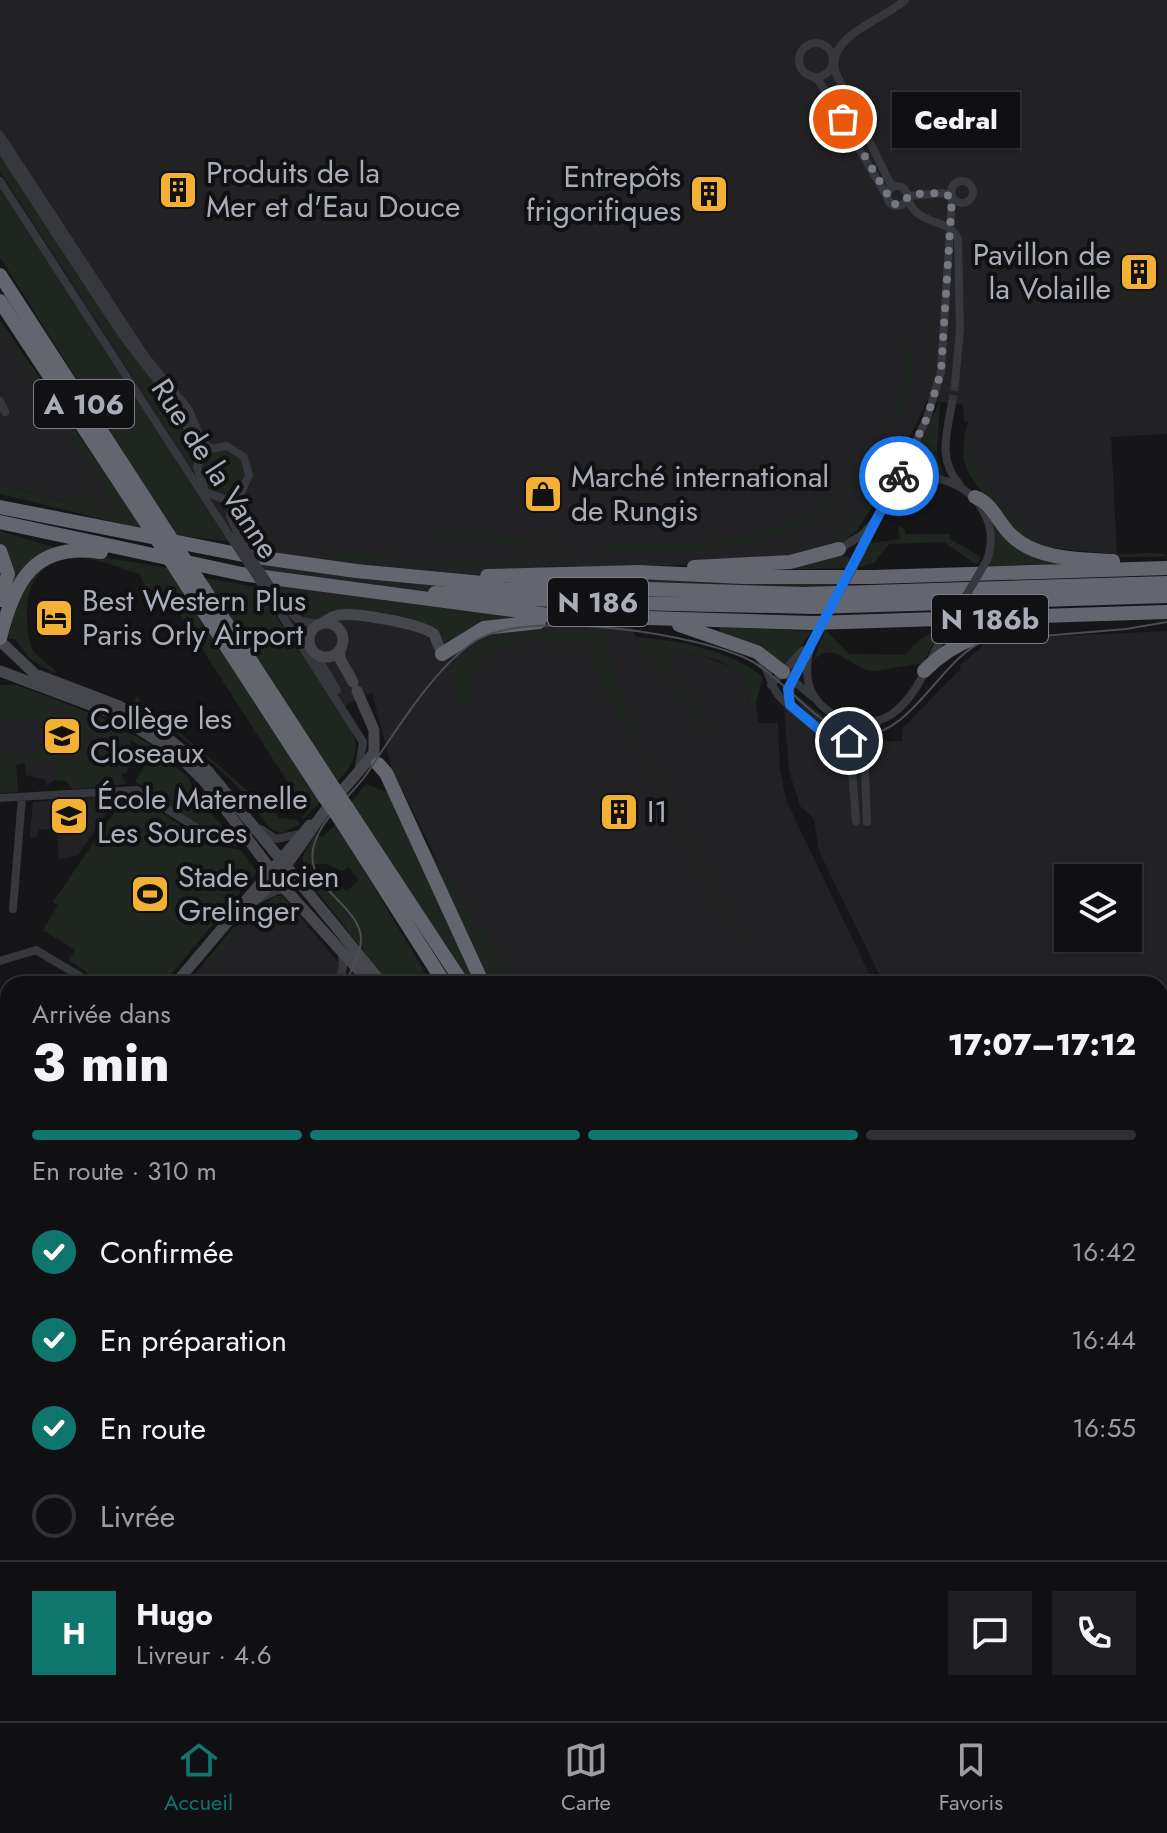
<!DOCTYPE html>
<html lang="fr">
<meta charset="utf-8">
<style>
:root{--surface:#101012;--page:#1e1e20;--text:#f1f3f6;--muted:#9c9d9f;--line:#303032;--accent:#0f766e}
body{margin:0;font-family:Jost,sans-serif;background:var(--page);color:var(--text);height:100vh;display:flex;flex-direction:column;font-size:30px;white-space:nowrap}
*{box-sizing:border-box;margin:0}
p{font-size:26px;color:var(--muted)}
.icon{flex:none;width:44px;height:44px;fill:none;stroke:currentColor;stroke-width:2;stroke-linecap:round;stroke-linejoin:round}
.map{position:relative;flex:1;overflow:hidden}
.drawer{position:absolute;left:0px;top:976px;width:1168px;height:746px;display:flex;flex-direction:column;background:var(--surface);border-radius:24px 24px 0 0;box-shadow:0 2px 6px #0004,0 0 0 2px var(--line)}
.drawer>*{flex:none}
.controls{position:absolute;left:1054px;top:864px;display:grid;gap:16px}
.controls a{display:grid;place-items:center;width:88px;height:88px;border-radius:0px;background:var(--surface);box-shadow:0 2px 6px #0004,0 0 0 2px var(--line);font-size:40px}
.pin{position:absolute;display:grid;place-items:center;width:68px;height:68px;color:#fff;margin:-34px;border:4px solid #fff;border-radius:50%;box-shadow:0 2px 8px #0007}
.courier{position:absolute;display:grid;place-items:center;width:80px;height:80px;margin:-40px;border:6px solid #1a73e8;border-radius:50%;background:#fff;color:#222;box-shadow:0 2px 10px #0007}
.bubble{position:absolute;height:56px;border-radius:0px;background:var(--surface);box-shadow:0 2px 6px #0004,0 0 0 2px var(--line);font-size:26px;font-weight:800;line-height:56px;text-align:center}
.overview em{font-style:normal;font-weight:800}
.overview div{display:flex;flex-direction:column-reverse}
.overview{display:flex;align-items:center;justify-content:space-between;height:136px;padding:0 32px}
h1{font-size:52px;font-weight:800;line-height:60px}
.bar{display:grid;grid-template-columns:repeat(4,1fr);gap:12px 8px;align-content:center;height:96px;padding:0 32px}
.bar i{height:10px;border-radius:6px;background:var(--line)}
.bar .active{background:var(--accent)}
.bar p{grid-column:span 4}
.line{display:flex;align-items:center;gap:20px;padding:0 32px;border-top:2px solid var(--line)}
.line div{flex:1}
.round{display:grid;place-items:center;flex:none;width:84px;height:84px;border-radius:0px;background:var(--page)}
ol{padding:0 32px;list-style:none}
li{display:flex;align-items:center;gap:24px;height:88px}
li p{margin-inline-start:auto}
li .icon{padding:8px;border-radius:50%;background:var(--accent);color:#fff;stroke-width:4}
li:last-child{color:var(--muted)}
li i{width:44px;height:44px;border:4px solid var(--line);border-radius:50%}
.dock{display:flex;justify-content:space-around;align-items:center;height:112px;border-top:2px solid var(--line);background:var(--surface);font-size:22px;color:var(--muted)}
.dock a{display:grid;justify-items:center;gap:4px}
.dock .active{color:var(--accent)}
.map>svg:first-child{display:block}
.built{fill:#222225;fill-rule:evenodd}
.green{fill:#1e261f}
.lines{fill:none;stroke-linecap:round;stroke-linejoin:round}
.street-tunnel{stroke:#333438;stroke-width:8;stroke-dasharray:8 4;stroke-linecap:butt}
.street{stroke:#37383d;stroke-width:8}
.secondary{stroke:#45474d;stroke-width:11}
.highway{stroke:#63666e;stroke-width:14}
.tram{stroke:#4a4c52;stroke-width:2}
.rail{stroke:#4a4c52;stroke-width:2;stroke-dasharray:10 8;stroke-linecap:butt}
.street-bridge{stroke:#37383d;stroke-width:8}
.highway-bridge{stroke:#63666e;stroke-width:14}
.done{stroke:#757880;stroke-width:8;stroke-dasharray:0 14.4}
.route{stroke:#1a73e8;stroke-width:10}
.labels{text-anchor:middle;stroke-width:8;stroke-linejoin:round;paint-order:stroke}
.shield{fill:#111113;stroke:#7b7e86;stroke-width:2}
.shield-label{font-size:28px;font-weight:bold;fill:#a8adb8}
.poi-label{font-size:30px;fill:#a8adb8;stroke:#111113;text-anchor:start}
.street-label{font-size:30px;fill:#a8adb8;stroke:#111113}
</style>
<div class="map">
<svg width="1167" height="1721" viewBox="0 0 1167 1721">
<rect width="100%" height="100%" fill="#161618"/>
<!-- built -->
<path class="built" d="M0,0h1167v434l-56,3 6,117 -69,-6 -21,-11 -60,-75 -3,-28 4,-12 -4,-1 -1,-16 -36,-5 -38,82 -32,48 -20,16 -41,10 -98,9 -92,1 32,76 65,14 34,13 11,14 1,20h7l2,20h20l2,47 6,30 88,184h-376l-106,-215 -20,-76 -28,13 -344,-534z
M0,323l90,142 27,50 -117,-30z
M1167,631v986l-7,5v-638h-276l-65,-133 -5,-32 -14,-13 -11,-35 -5,-65 45,31 18,5 55,-1v-12l59,-61 -1,-3 22,-18 -2,-7zM1068,878h60v60h-60z
M0,685h17l113,53v29l-9,6 5,11 -53,5 -7,-8 -11,-1 -8,5 -1,-5 -20,-5 -1,-13 -25,2z
M110,796l4,7 -36,52 -19,4 -2,-31 -18,2 -3,8 -6,-1 3,-35z
M267,902l22,1 67,81h-136l-25,-10 37,-45z
M92,1714h757l4,7h-760z"/>
<!-- green -->
<path class="green" d="M0,153l120,183 62,83 5,11 6,37 -193,-297z
M0,188l228,353 -54,-6 -174,-278z
M0,320l143,209 -143,-35v-9l69,18 17,-11 -1,-5 5,4 -4,3 9,15 21,5 -26,-49 -90,-140z
M906,346c14,13 2,41 -3,57 -47,144 -173,151 -302,147l-2,-7c148,12 300,-18 307,-197z
M940,401l-3,55 7,20 -26,1 -17,7z
M972,432v6h-6c0,12 8,18 9,30 52,73 56,87 151,86 12,0 33,-3 41,2 -32,2 -109,4 -135,-12 -19,-11 -34,-32 -47,-49 -17,-20 -27,-34 -19,-61z
M201 472a21 21 0 1 1 42 0a21 21 0 1 1-42 0Z
M891,476l-34,54 -18,15 -7,-9 24,-19z
M251,489l-4,12 5,4 -6,10 28,35 -26,-4 -4,-18 -7,-2 -1,-18z
M988,515l31,31 74,18 -104,2 7,-25z
M898,526l7,3v5h45v5l31,18 -4,8 -33,-23 -55,2 -15,19 -15,4 12,-24 29,-4z
M0,531l53,16 -53,71 7,-63 -7,-12z
M437,532l131,12 2,5 -135,-11z
M329,549l77,11 124,4 -2,4 -64,1 -130,-11 -10,-8z
M63,555l38,2 68,11 152,233 -18,18 -2,-2 6,-5 -141,-219 -20,-5 -7,-14c-20,-6 -45,-18 -66,-16 -36,4 -47,29 -46,61 1,10 1,22 6,31 6,8 15,14 23,21l-2,2 -24,-14 -15,-20h-7l13,-49 12,-17z
M840,555l11,4 -5,9 -128,3 74,-4z
M204,578l52,9 94,138c11,25 5,38 -13,57z
M611,579l227,3 -3,6 -222,-5z
M279,591l221,26 1,3 -51,20 -15,-13 -27,-7 -75,-9 -28,7 -16,-13z
M720,627l92,4 -29,38 -63,-35z
M941,628l-18,36c-13,0 -45,8 -52,7 -19,-2 -38,-32 -57,-11l11,-31 24,25 56,1 16,-17z
M554,632l50,2 21,79 16,34 -3,3 -41,-75 -5,-32c-53,-1 -85,-15 -123,30l4,28 -11,3 -11,-32c28,-36 60,-38 103,-40z
M634,637c44,3 94,12 129,40l-7,26h-7c2,-40 -38,-46 -71,-52l-13,14 48,63 -4,4z
M0,685h17l84,32 47,26 39,33 11,22 34,39c-27,2 -74,-40 -97,-56l11,-18 10,-6 -36,-24 -54,7 -2,-7h-7l-2,-16 -55,4z
M794,693l43,34 26,6 -10,5c-23,-7 -52,-21 -59,-45z
M137,696l8,12 20,12 115,98 17,2 3,4 -17,9c-21,-3 -24,-25 -37,-38 -32,-32 -73,-68 -113,-91z
M131,742l1,18 -6,13 -8,2 1,10 -46,4 -7,-8 -11,-1 1,-16 -25,-2 -15,3 2,27 -18,1v-39l18,-1 6,5 -2,-5 23,-2 4,4 14,-5 -1,5 5,-5 8,-1 4,5 12,-1 3,-5z
M645,756l96,180 -2,3 -97,-182z
M402,765c0,8 -3,18 0,25 22,63 78,138 116,194h-32l-99,-217z
M366,784l24,9 90,191h-12l-118,-180z
M126,795h9l63,42 19,9 24,4 16,22 -94,112h-59l6,-12 -8,11 -33,-23 6,-10 -32,-20 15,-25 -5,-3z
M336,824l96,160h-42l-87,-110v-4h22l21,21 13,-10 -10,-14 -7,4 -15,-7h-24v-8l12,-22 8,3z
M275,896h8l12,12 5,27 -14,-22c-28,2 -58,15 -65,44l-4,-2 -6,7 1,5h-11l31,-38z"/>
<g class="lines">
<!-- street-tunnel -->
<path class="street-tunnel" d="M952,403l3,-19"/>
<!-- street -->
<path class="street" d="M799 60a17 17 0 1 1 34 0a17 17 0 1 1-34 0Z
M812,76l7,5 70,119
M0,135l145,221 44,54 13,32 7,5
M0,148c40,62 80,124 121,185 28,41 70,79 77,130
M0,181l229,354
M951 192a11 11 0 1 1 22 0a11 11 0 1 1-22 0Z
M896,186l-6,-3 -55,-112c-8,-36 47,-50 70,-71
M887 196a10 10 0 1 1 20 0a10 10 0 1 1-20 0Z
M907,196l37,-3 8,4
M907,197c10,31 41,19 51,42l2,90 -5,55
M0,401l5,11
M952,403c-5,30 -15,57 8,82
M204,487l-7,-20 8,-17 22,-4 17,11 5,18 -7,16 -15,9 -19,-7
M235,497l-5,19 11,25
M890,498l37,-80 14,-46 11,-174
M839,549l23,-14 12,-13
M858,559c10,-19 19,-45 32,-61 41,-49 119,3 97,62
M274,603l89,139 -4,25
M282,604l18,17 20,3
M812,641c-4,15 -7,28 -3,44 10,33 55,48 83,29 24,-16 38,-54 51,-79
M315,653l22,37
M805,654l-14,25 -1,26 61,54 5,62
M761,660c11,16 10,35 29,45
M790,678l23,19
M771,685l32,-35
M826,734l23,7 18,-6
M0,798l137,-8 74,47 26,5 11,-9
M867,822l-3,-77 3,-10 13,-15
M261,829l15,10 24,-5
M259,899l19,-9 9,1
M13,909l9,-112
M0,961l36,-11 57,34
M338,984l5,-17 -1,-12
M96,1714l2,7
M169,1714l4,7
M345,1714l4,7
M532,1714l4,7
M657,1714l4,7
M840,1714l4,7
M53,1721l6,-7
M238,1721l12,-7 4,7
M378,1721l12,-7
M1164,1721l3,-6"/>
<!-- secondary -->
<path class="secondary" d="M309 640a17 17 0 1 1 34 0a17 17 0 1 1-34 0Z
M321,624c6,-4 11,-8 18,-9 17,-3 82,9 95,19l8,20
M0,641l35,33 84,32 30,17 59,48 175,213
M340,650v9l13,23
M0,671l117,44 59,38 28,28 83,110 84,93
M237,913c38,-24 59,-63 85,-98 16,-22 37,-41 52,-63v-22l-17,-39
M175,984l135,-159
M0,1089l8,5
M0,1319l8,3
M0,1461l8,-41
M1160,1629l7,-4
M0,1656l8,7
M64,1714l7,7
M877,1714l4,7
M611,1721l12,-7
M1013,1721l10,-3 11,3
M1049,1721l5,-7"/>
<!-- highway -->
<path class="highway" d="M0,275l168,259
M0,301l151,229
M975,497c17,6 23,25 35,37 25,26 69,25 103,27
M0,507l243,48 113,16 137,13 311,10 363,-11
M0,522l242,52 307,41 263,8 355,-11
M0,551l8,23 -8,26
M694,567l96,-5 49,-13
M487,576l152,-4 104,5h130l294,-9
M187,586l136,209
M204,589l129,198
M435,593l152,9 227,5 353,-11
M679,625l78,27 26,20
M0,638c15,-58 34,-96 101,-86
M442,654l42,-26 55,-6
M924,671c33,-33 66,-41 111,-45
M378,764l8,9 97,211
M348,809l115,175
M340,819l105,165
M1160,1658l7,-12
M1160,1677l7,-12
M899,1714l3,7
M937,1714l5,7
M1129,1721l3,-7"/>
<!-- tram -->
<path class="tram" d="M345,984c6,-14 16,-30 16,-46 -2,-36 -64,-52 -45,-99 10,-26 37,-44 52,-67 27,-40 66,-104 107,-131 51,-33 225,-8 278,21 33,18 69,73 109,73 49,0 78,-74 121,-94l143,-12 41,-7
M156,1714l4,7"/>
<!-- rail -->
<path class="rail" d="M1160,1612l7,-4
M985,1721l11,-7"/>
<!-- street-bridge -->
<path class="street-bridge" d="M229,535l45,68
M241,541l41,63
M943,635l44,-75
M815,636l43,-77"/>
<!-- highway-bridge -->
<path class="highway-bridge" d="M151,530l36,56
M168,534l36,55
M333,787l15,22
M323,795l17,24"/>
</g>
<g class="lines">
<!-- done -->
<path class="done" d="M843,119l50,85h8l10,-10 33,-1 8,5 -11,174 -14,46 -28,58"/>
<!-- route -->
<path class="route" d="M849,741l-27,-9 -32,-27 -2,-16 111,-213"/>
</g>
<!-- icons -->
<defs>
<g id="building-square" transform="scale(2)"><rect x="-9" y="-9" width="18" height="18" rx="4" fill="#f2b134" stroke="#111113"/><path d="M-4-6H4V6H1V3H-1V6H-4ZM-2.5-4.3h1.7v1.8h-1.7ZM.8-4.3h1.7v1.8H.8ZM-2.5-1h1.7V.8h-1.7ZM.8-1h1.7V.8H.8Z" fill="#111"/></g>
<g id="shop-square" transform="scale(2)"><rect x="-9" y="-9" width="18" height="18" rx="4" fill="#f2b134" stroke="#111113"/><path d="M-5-2.5h2.3a2.7 3.5 0 0 1 5.4 0H5L5.5 6h-11ZM-1.5-2.5h3a1.5 2.3 0 0 0-3 0Z" fill="#111"/></g>
<g id="hotel-square" transform="scale(2)"><rect x="-9" y="-9" width="18" height="18" rx="4" fill="#f2b134" stroke="#111113"/><path d="M-6-4.5h1.5V1H6V5H4.5V3h-9V5H-6ZM-4 0a1.8 1.8 0 1 1 3.6 0ZM.5 0V-2.5h3Q6-2.5 6 0Z" fill="#111"/></g>
<g id="school-square" transform="scale(2)"><rect x="-9" y="-9" width="18" height="18" rx="4" fill="#f2b134" stroke="#111113"/><path d="M0-5L7-2L0 1L-7-2ZM-4 1L0 2.5L4 1V4Q0 6-4 4Z" fill="#111"/></g>
<g id="stadium-square" transform="scale(2)"><rect x="-9" y="-9" width="18" height="18" rx="4" fill="#f2b134" stroke="#111113"/><path d="M0-5a6.5 5 0 1 0 0 10a6.5 5 0 1 0 0-10ZM-3.5-1.8h7v3.6h-7Z" fill="#111"/></g>
</defs>
<g fill-rule="evenodd">
<use href="#building-square" x="178" y="190"/>
<use href="#building-square" x="709" y="194"/>
<use href="#building-square" x="1139" y="272"/>
<use href="#shop-square" x="543" y="494"/>
<use href="#hotel-square" x="54" y="618"/>
<use href="#school-square" x="62" y="736"/>
<use href="#building-square" x="619" y="812"/>
<use href="#school-square" x="69" y="816"/>
<use href="#stadium-square" x="150" y="894"/>
</g>
<g class="labels">
<!-- shield labels -->
<g class="shield">
<rect x="34" y="380" width="100" height="48" rx="6"/>
<rect x="548" y="578" width="100" height="48" rx="6"/>
<rect x="932" y="595" width="116" height="48" rx="6"/>
</g>
<g class="shield-label">
<text x="84" y="414">A 106</text>
<text x="598" y="612">N 186</text>
<text x="990" y="629">N 186b</text>
</g>
<!-- poi labels -->
<g class="poi-label">
<text x="206" y="183">Produits de la<tspan x="206" dy="34">Mer et d'Eau Douce</tspan></text>
<text x="681" y="187" text-anchor="end">Entrepôts<tspan x="681" dy="34">frigorifiques</tspan></text>
<text x="1111" y="265" text-anchor="end">Pavillon de<tspan x="1111" dy="34">la Volaille</tspan></text>
<text x="571" y="487">Marché international<tspan x="571" dy="34">de Rungis</tspan></text>
<text x="82" y="611">Best Western Plus<tspan x="82" dy="34">Paris Orly Airport</tspan></text>
<text x="90" y="729">Collège les<tspan x="90" dy="34">Closeaux</tspan></text>
<text x="97" y="809">École Maternelle<tspan x="97" dy="34">Les Sources</tspan></text>
<text x="647" y="822">I1</text>
<text x="178" y="887">Stade Lucien<tspan x="178" dy="34">Grelinger</tspan></text>
</g>
<!-- street labels -->
<g class="street-label">
<text transform="translate(215 469) rotate(57)" y="10">Rue de la Vanne</text>
</g>
</g>
</svg>
<div class="controls">
<a><svg class="icon" aria-label="layers" viewBox="0 0 24 24"><path d="M12 4l9 5-9 5-9-5zM3 14l9 5 9-5"/></svg></a>
</div>
<div class="pin" style="left:843px;top:119px;background:#ea580c"><svg class="icon" aria-label="bag" viewBox="0 0 24 24"><path d="M5 8h14l-1 12H6zM9 8a3 3 0 0 1 6 0"/></svg></div>
<div class="pin" style="left:849px;top:741px;background:#1f2937"><svg class="icon" aria-label="home" viewBox="0 0 24 24"><path d="M3 11l9-7 9 7M6 9v11h12V9"/></svg></div>
<div class="courier" style="left:899px;top:476px"><svg class="icon" aria-label="bike" viewBox="0 0 24 24"><circle cx="6" cy="16" r="4"/><circle cx="18" cy="16" r="4"/><path d="M6 16l4-8h5l3 8M10 8l3 8H6M13 5h3"/></svg></div>
<div class="bubble" style="left:892px;top:92px;width:128px">Cedral</div>
<section class="drawer">
<div class="overview"><div><h1>3 min</h1><p>Arrivée dans</p></div><em>17:07–17:12</em></div>
<div class="bar"><i class="active"></i><i class="active"></i><i class="active"></i><i></i><p>En route · 310 m</p></div>
<ol>
<li><svg class="icon" aria-label="check" viewBox="0 0 24 24"><path d="M5 12l5 5 9-10"/></svg>Confirmée<p>16:42</p></li>
<li><svg class="icon" aria-label="check" viewBox="0 0 24 24"><path d="M5 12l5 5 9-10"/></svg>En préparation<p>16:44</p></li>
<li><svg class="icon" aria-label="check" viewBox="0 0 24 24"><path d="M5 12l5 5 9-10"/></svg>En route<p>16:55</p></li>
<li><i></i>Livrée</li>
</ol>
<div class="line" style="height:144px"><b class="round" style="background:var(--accent);color:#fff">H</b><div><b>Hugo</b><p>Livreur · 4.6</p></div><a class="round"><svg class="icon" aria-label="chat" viewBox="0 0 24 24"><path d="M4 5h16v11H9l-5 4z"/></svg></a><a class="round"><svg class="icon" aria-label="phone" viewBox="0 0 24 24"><path d="M5 4h4l2 5-3 2q2 4 5 5l2-3 5 2v4C11 20 4 13 5 4z"/></svg></a></div>
</section>
</div>
<nav class="dock">
<a class="active"><svg class="icon" aria-label="home" viewBox="0 0 24 24"><path d="M3 11l9-7 9 7M6 9v11h12V9"/></svg>Accueil</a>
<a><svg class="icon" aria-label="map" viewBox="0 0 24 24"><path d="M3 6l6-2 6 2 6-2v14l-6 2-6-2-6 2zM9 4v14M15 6v14"/></svg>Carte</a>
<a><svg class="icon" aria-label="saved" viewBox="0 0 24 24"><path d="M7 4h10v16l-5-4-5 4z"/></svg>Favoris</a>
</nav>
